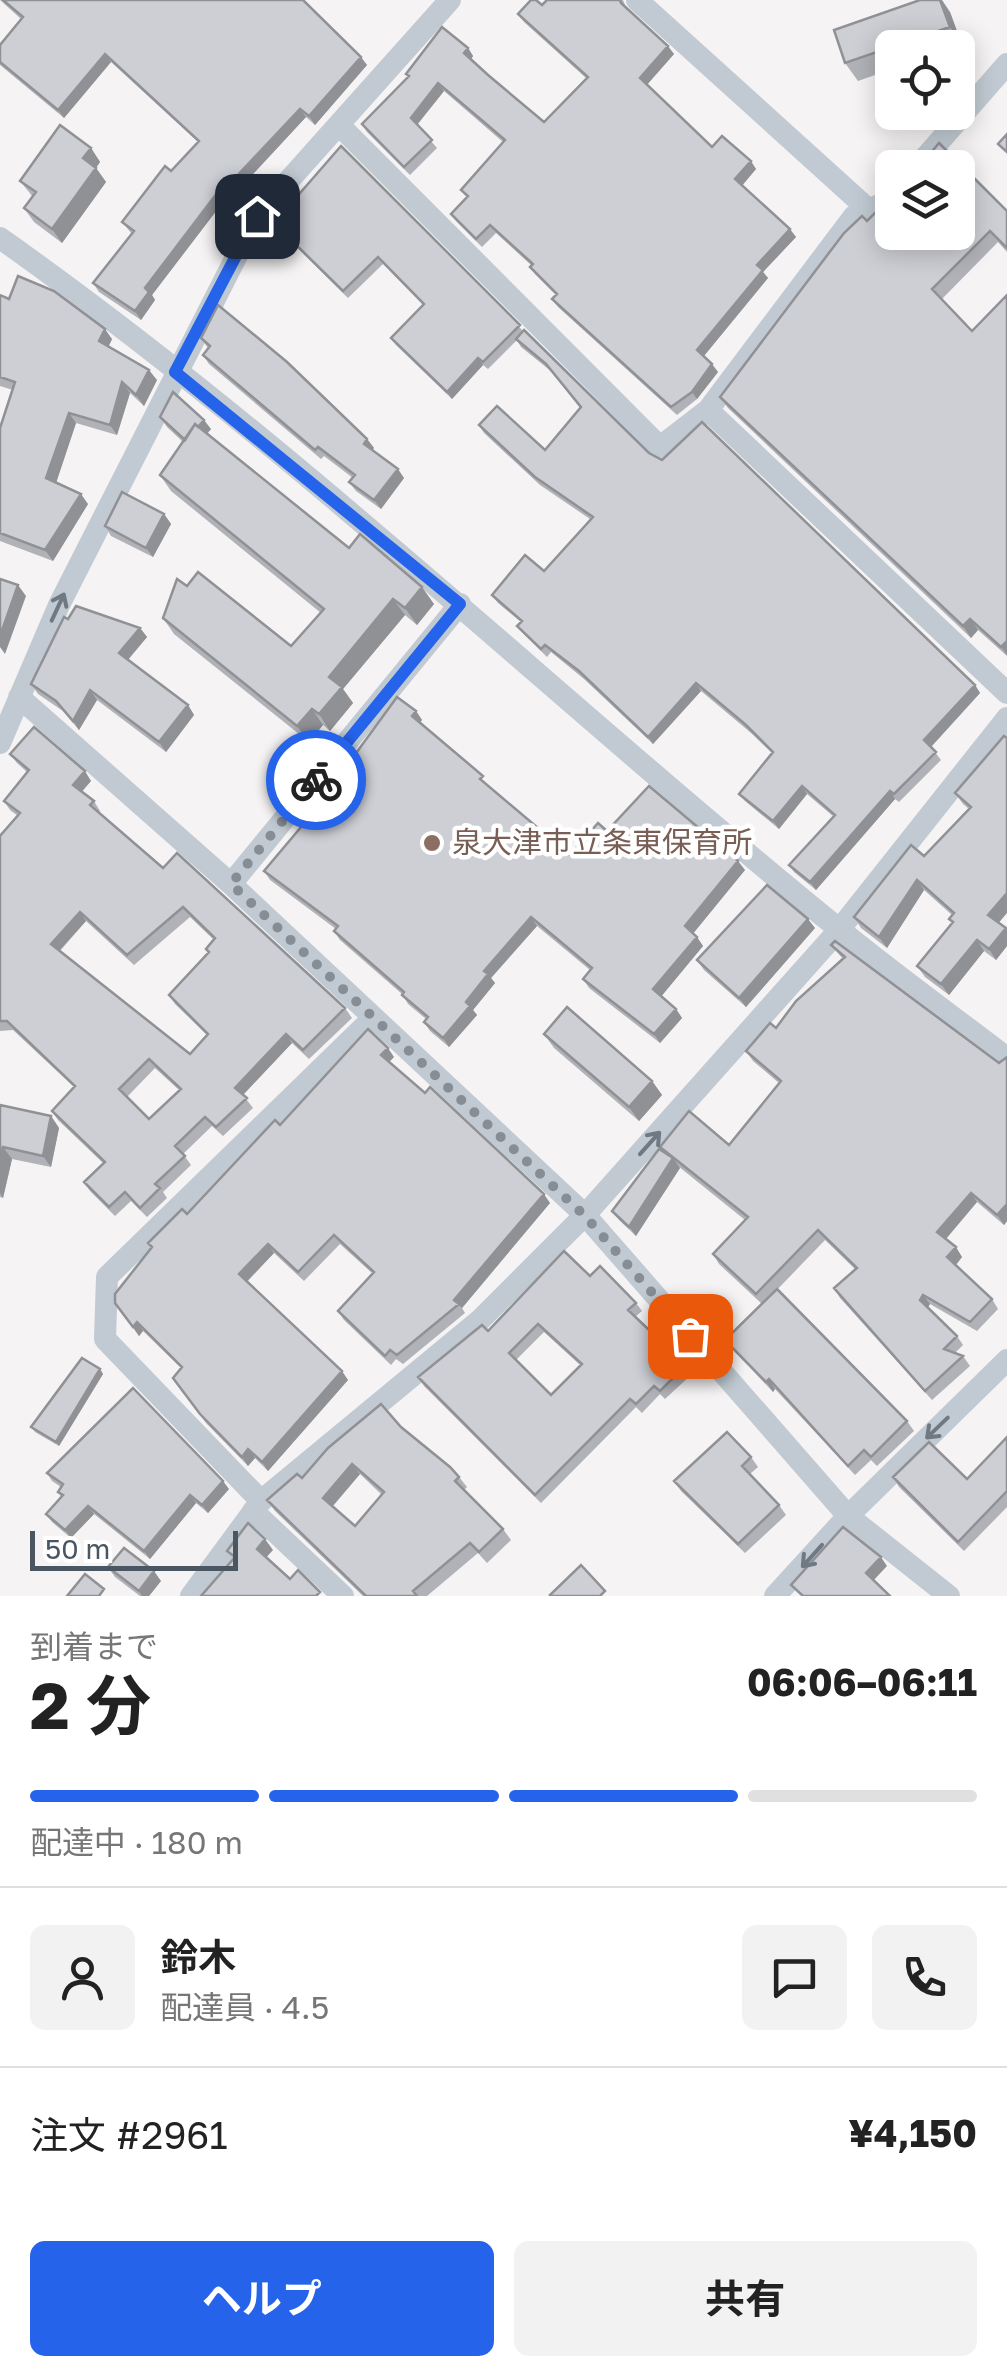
<!DOCTYPE html>
<html lang="ja">
<meta charset="utf-8">
<style>
:root{--surface:#fff;--page:#f2f2f2;--text:#222;--muted:#767676;--line:#e0e0e0;--accent:#2563eb}
body{margin:0;font-family:"Golos Text","Noto Sans JP",sans-serif;background:var(--page);color:var(--text);height:100vh;display:flex;flex-direction:column;font-size:38px;white-space:nowrap}
*{box-sizing:border-box;margin:0}
p{font-size:32px;color:var(--muted)}
.icon{flex:none;width:55px;height:55px;fill:none;stroke:currentColor;stroke-width:2;stroke-linecap:round;stroke-linejoin:round}
.map{position:relative;height:1596px;overflow:hidden}
.sheet{display:flex;flex-direction:column;background:var(--surface);flex:1}
.sheet>*{flex:none}
.tools{position:absolute;left:875px;top:30px;display:grid;gap:20px}
.tools a{display:grid;place-items:center;width:100px;height:100px;border-radius:15px;background:var(--surface);box-shadow:0 5px 25px #0003;font-size:50px}
.scale{position:absolute;left:30px;bottom:25px;width:208px;box-sizing:border-box;padding-left:10px;border:5px solid #4a5661;border-top:0;font-size:28px;line-height:35px;white-space:nowrap;color:#4a5661;-webkit-text-stroke:8px #fff;paint-order:stroke}
.pin{position:absolute;display:grid;place-items:center;width:85px;height:85px;color:#fff;margin:-42px;border-radius:20px;box-shadow:0 5px 15px #0006}
.courier{position:absolute;display:grid;place-items:center;width:100px;height:100px;margin:-50px;border:8px solid #2563eb;border-radius:50%;background:#fff;color:#222;box-shadow:0 2px 12px #0007}
.overview em{font-style:normal;font-weight:700}
.overview div{display:flex;flex-direction:column-reverse}
.overview{display:flex;align-items:center;justify-content:space-between;height:170px;padding:0 30px}
h1{font-size:65px;font-weight:700;line-height:75px}
.bar{display:grid;grid-template-columns:repeat(4,1fr);gap:15px 10px;align-content:center;height:120px;padding:0 30px}
.bar i{height:12px;border-radius:8px;background:var(--line)}
.bar .current{background:var(--accent)}
.bar p{grid-column:span 4}
.line{display:flex;align-items:center;gap:25px;padding:0 30px;border-top:2px solid var(--line)}
.line div{flex:1}
.round{display:grid;place-items:center;flex:none;width:105px;height:105px;border-radius:15px;background:var(--page)}
.button{display:flex;gap:20px;margin-top:auto;padding:20px 30px}
.button a{flex:1;height:115px;border-radius:15px;background:var(--accent);color:#fff;font-size:40px;font-weight:700;line-height:115px;text-align:center}
.button a+a{background:var(--page);color:var(--text)}
.map>svg:first-child{display:block}
.lines{fill:none;stroke-linecap:round;stroke-linejoin:round}
.minor{stroke:#c1cad2;stroke-width:22}
.wall{fill:#b0b2b7;fill-rule:evenodd}
.shaded-wall{fill:#909195}
.building{fill:#cdcfd5;stroke:#909195;stroke-width:2.5;fill-rule:evenodd}
.oneway{stroke:#6e7983}
.done{stroke:#868d94;stroke-width:10;stroke-dasharray:0 18}
.route{stroke:#2563eb;stroke-width:12}
.education-dot{fill:#8d6e63;stroke:#fff;stroke-width:4}
.labels{text-anchor:middle;stroke-width:9;stroke-linejoin:round;paint-order:stroke}
.education-label{font-size:30px;fill:#785e54;stroke:#fff;text-anchor:start}
</style>
<div class="map">
<svg width="1007" height="1596" viewBox="0 0 1007 1596">
<rect width="100%" height="100%" fill="#f5f3f3"/>
<g class="lines">
<!-- minor -->
<path class="minor" d="M637,0l232,210
M341,127l319,320 48,-37 146,-194 32,-14 6,-8
M916,168l91,-104
M0,238c296,209 558,463 839,691 55,45 112,86 168,129
M708,410l299,283
M19,697l212,187 354,331 263,301 101,80
M0,743l59,-138 198,-389 193,-216
M231,884l229,-280
M261,1501l-156,-162 2,-62 265,-258
M253,1511l90,85
M191,1596l70,-95 219,-181 105,-105 254,-285 168,-212
M775,1596l73,-80 159,-156"/>
</g>
<!-- wall -->
<path class="wall" d="M0,0h303l64,65 -52,60 -9,-8 -66,71 -4,-3 -84,110 3,5 -14,20 -42,-28 -6,-9 39,-49 -10,-12 76,-80 -87,-80 -47,56 -64,-53v-20l21,-26z
M623,0l3,7 48,47 -27,30 65,63 44,22 -14,16 54,52 -33,35 5,6 -64,78 14,16 -21,27 -20,16 -119,-108 -6,-8 4,-4 -21,-21 -5,-7 1,-2 -35,-32 -14,14 -26,-26 -5,-7 16,-16 -6,-8 42,-48 -59,-51 -27,34 20,23 -27,27 -43,-43 -5,-8 46,-47 -2,-3 62,-26 5,8 -2,3 73,63 42,-44 -62,-56 -6,-8 24,-9z
M950,12l12,33 -7,3h-63v21l-34,12 -13,-18z
M341,146l182,185 126,122 326,232 5,8 -49,54 10,13 -42,42 -4,-3 -79,91 -22,-18 -5,-7 45,-48 -27,-23 -28,35 -34,-28 -6,-7 33,-41 -21,-20 -50,-42 -48,53 -69,-65 -33,-27 -4,5 -24,-24 -6,-7 4,-4 -23,-19 -6,-8 52,-24 46,-52 -50,-34 -56,-52 -5,-8 66,25 35,-42 -28,-36 -31,-25 -4,-7 -29,29 -5,-4 -31,34 -56,-54 -5,-7 32,-33 -40,-41 -35,34 -69,-68 -5,-7z
M91,148l9,14 -4,6 10,14 -44,61 -28,-21 -10,-14 9,-11 -13,-16z
M1007,211v41l-9,-10 -56,57 30,32 35,-36v361l-29,-26 -7,8 -243,-230 -8,-11 147,-176z
M0,295l112,44 -4,8 49,33 -13,26 -14,-13 -13,42 -41,-12 -20,60 32,21 -35,57 -53,-20v-113l13,-38 -13,-4z
M201,338l166,101 7,9 -2,2 32,28 -23,31 -25,-18 -7,-9 4,-4 -29,-22 -3,3 -112,-95 -6,-9 5,-7z
M160,417l51,12 -4,5 142,114 85,56 -17,21 -12,-10 -62,74 10,14 -23,28 -7,-6 -14,17 -135,-108 -11,-16 24,-32 104,60 30,-33 -150,-122 -11,-16 23,-33 -16,-15z
M164,514l7,10 -18,33 -42,-21 -6,-10z
M68,619l72,9 7,9 -19,23 60,45 6,10 -28,37 -69,-52 -18,30 -16,-19 -25,-17 -7,-10z
M416,711l6,9 -2,3 68,63 82,69 37,-24 138,39 -52,63 10,13 -42,50 15,13 6,9 -22,25 -71,-55 -6,-9 7,-9 -53,-44 -46,52 4,5 -22,27 4,5 -28,32 -19,-16 -6,-9 2,-3 -18,-15 -6,-10 -62,-54 -6,-9 2,-2 -66,-49 -6,-9 52,-44 46,-54 -11,-13z
M1004,736l-6,187 9,7v16l-11,14 -12,-9 -35,44 -24,-18 -8,-11 35,-43 -3,-4 3,-4 -28,-25 -37,58 -26,-20 -7,-11 70,-61 45,-47 -6,-5 -8,-11z
M10,754l81,27 -9,11 12,9 6,10 -1,1 64,56 182,140 7,10 -43,41 -17,-16 -49,52 10,13 -30,28 -11,-10 -29,28 8,11 -28,27 4,6 -20,19 -16,-16 -16,15 -25,-25 -6,-9 19,-19 -45,-43 -6,-9 22,-24 -61,-57 -13,1v-195l18,-20 -8,-6 -6,-9 23,-29 -10,-9zM190,917l24,23 -8,9 2,3 -39,43 6,9 32,31 -17,19 -130,-103 26,-30 48,44zM155,1068l24,22 -30,29 -22,-22z
M815,928l-69,79 -42,-37 -7,-10z
M831,945l168,118 8,-6v164l-3,4 -27,-23 -31,37 16,18 -6,8 36,34 6,10 -21,22 -47,-27 -2,4 29,28 6,9 -8,8 8,3 7,10 -38,34 -92,-102 -6,-10 22,-18 -31,-30 -53,55 135,126 7,10 -37,35 -6,-6 -16,15 -80,-86 -2,3 -41,-43 -7,-9 37,-36 -43,-40 -6,-10 32,-34 -67,-54 2,2 -44,68 -17,-16 -7,-9 52,-59 -4,-5 69,-2 50,-62 -26,-22 -7,-10 30,-23 67,-69z
M544,1034l108,47 10,14 -23,26 -85,-73z
M394,1057l-5,5 161,141 -88,105 3,5 -62,51 -7,-5 -5,6 -47,-45 -6,-9 35,-37 -33,-30 -36,37 -30,-28 -27,29 101,98 -80,91 -13,-13 -7,8 -42,-43 -33,-45 8,-10 -38,-37 -4,5 -24,-33 37,-56 -4,-4 39,-29 93,-89z
M0,1105l51,11 8,12 -8,39 -39,-8 -9,39 -3,-1z
M590,1276l46,27 6,8 -7,6 51,48 6,9 -27,25 -5,-5 -18,19 -6,-6 -95,96 -117,-117 -6,-9 70,-46zM544,1332l36,33 -29,30 -35,-35z
M100,1369l3,5 -44,72 -24,-14 -4,-5z
M401,1427l58,50 8,10 -3,3 39,39 8,11 -24,23 -9,-10 -51,43h-64l-88,-85 -8,-11 35,-22zM360,1474l22,21 -27,31 -22,-20z
M1007,1437v70l-43,44 -65,-64 -6,-10 74,2z
M751,1457l7,10 -8,7 29,31 7,10 -41,38 -64,-62 -7,-10z
M47,1473l182,16 -21,24 -12,-10 -46,56 -56,-45 -23,24 -19,-16 -6,-8 15,-17 -3,-5 3,-5 -9,-6z
M108,1567l53,14 -12,15h-9l-25,-19z"/>
<!-- shaded-wall -->
<path class="shaded-wall" d="M940,0h2l8,12 12,33 -12,-18z
M668,46l6,8 -28,32 -6,-8z
M468,48l5,8 -3,5 -6,-8z
M105,54l6,8 -47,56 -6,-8z
M361,57l6,8 -52,60 -6,-9z
M438,83l6,8 -28,35 -5,-8z
M300,109l6,8 -66,71 -6,-9z
M91,148l9,14 -7,10 -10,-14z
M751,161l5,8 -15,18 -6,-8z
M96,168l10,14 -44,61 -10,-14z
M230,176l6,9 -84,110 3,5 -14,20 -6,-9 10,-23z
M790,229l6,8 -33,35 5,6 -65,79 -6,-7 60,-85z
M105,329l7,10 -6,13 -7,-11z
M478,358l5,7 -31,34 -5,-7z
M712,364l6,8 -21,27 -5,-7z
M149,370l8,10 -13,26 -8,-11z
M122,382l8,11 -13,42 -7,-10z
M69,413l7,10 -22,66 -8,-11z
M204,420l7,9 -19,21 -7,-10z
M367,439l7,9 -4,5 -6,-9z
M398,469l6,9 -23,31 -7,-9z
M81,494l7,10 -35,57 -8,-11z
M164,514l7,10 -18,33 -7,-9z
M18,585l8,11 -21,58 -5,-7v-11z
M422,587l12,17 -17,21 -12,-17z
M393,599l12,16 -62,74 10,14 -23,28 -11,-17 10,-37z
M970,619l8,11 -7,8 -8,-12z
M140,628l7,9 -22,26 -6,-10z
M1007,641v14l-6,-8z
M696,683l5,8 -48,53 -5,-7z
M975,685l5,8 -50,55 -6,-8z
M90,690l7,10 -18,30 -6,-9z
M188,705l6,10 -28,37 -7,-10z
M312,709l11,16 -14,17 -12,-16z
M416,711l6,9 -4,5 -6,-9z
M85,771l6,10 -12,13 -6,-9z
M802,786l5,8 -28,35 -6,-8z
M890,791l5,8 -79,91 -6,-8z
M738,861l7,9 -53,65 -7,-9z
M917,880l7,10 -37,58 -8,-11z
M1007,893v20l-11,13 -8,-11z
M80,912l6,9 -29,32 -6,-9z
M531,917l6,9 -46,52 4,5 -22,27 4,5 -28,32 -6,-9 41,-67z
M808,919l7,9 -69,79 -7,-9z
M1006,928l1,2v16l-11,14 -7,-11z
M697,937l6,9 -43,52 -7,-9z
M977,940l7,11 -35,44 -8,-11z
M676,1009l6,9 -22,25 -6,-9z
M286,1034l6,9 -51,54 -6,-9z
M388,1048l6,9 -7,7 -6,-9z
M652,1081l10,14 -23,26 -10,-14z
M51,1116l8,12 -8,39 -8,-11z
M3,1147l9,12 -9,39 -3,-5v-31z
M673,1158l7,10 -44,68 -7,-9z
M971,1193l6,9 -33,39 -7,-9z
M544,1194l6,9 -88,105 -8,-8z
M1007,1204v17l-3,4 -7,-10z
M268,1244l6,9 -29,30 -6,-9z
M956,1247l6,10 -8,10 -7,-10z
M923,1295l7,9 -4,5 -6,-9z
M137,1322l6,9 -4,5 -6,-9z
M100,1369l3,5 -44,72 -3,-4z
M342,1371l6,9 -80,91 -6,-9z
M769,1379l6,10 -2,3 -7,-10z
M248,1449l7,9 -7,8 -6,-9z
M352,1464l8,10 -29,34 -8,-10z
M223,1481l6,8 -21,24 -6,-8z
M190,1495l6,8 -46,56 -6,-8z
M88,1506l6,8 -23,24 -6,-8z
M265,1539l8,11 -9,10 -7,-11z
M881,1557l6,9 -15,16 -6,-9z
M154,1571l7,10 -12,15h-7l-3,-5z"/>
<!-- building -->
<path class="building" d="M3,0h300l58,57 -52,59 -9,-7 -66,70 -4,-3 -85,112 4,4 -14,19 -42,-28 41,-52 -12,-9 43,-56 6,5 28,-30 -94,-87 -47,56 -58,-48v-17l23,-28z
M531,0h5l6,5 5,-5h73l1,3 47,43 -28,32 72,69 10,-11 29,25 -16,18 55,50 -33,36 6,5 -66,80 15,14 -20,28 -21,15 -119,-108 5,-5 -27,-27 3,-3 -43,-39 -14,14 -25,-25 17,-18 -7,-6 44,-50 -67,-57 -27,35 21,22 -28,27 -42,-43 47,-48 -3,-2 36,-47 26,21 -4,5 24,22 56,47 44,-45 -70,-63z
M920,0h20l10,27 -105,36 -11,-33z
M60,125l31,23 -8,10 13,10 -44,61 -28,-21 12,-16 -16,-11z
M1007,134v18l-9,-8z
M939,143l68,68v37l-17,-17 -58,58 40,42 35,-36v346l-6,6 -31,-28 -7,7 -243,-229 124,-164 18,-17 5,5 25,-25v36h66v-64h-40z
M341,146l179,179 -37,37 -5,-4 -31,34 -56,-54 33,-34 -46,-47 -35,34 -69,-68z
M18,276l36,15 51,38 -6,12 50,29 -13,25 -14,-13 -12,43 -41,-12 -23,65 35,16 -36,56 -45,-17v-105l15,-46 -15,-5v-82l9,4z
M218,305l69,57 80,77 -3,5 34,25 -24,31 -25,-18 6,-7 -37,-28 -3,3 -112,-95 7,-9 -9,-8z
M524,330l125,123 13,7 40,-38 273,263 -51,55 12,12 -42,42 -4,-3 -80,91 -21,-17 46,-50 -33,-29 -29,35 -34,-27 34,-42 -27,-27 -50,-42 -48,54 -69,-66 -34,-26 -4,4 -24,-23 5,-5 -30,-26 33,-40 19,16 49,-54 -58,-40 -56,-52 18,-19 48,44 36,-43 -35,-43 -30,-25z
M173,392l31,28 -6,7 -3,-3 -10,16 -25,-23z
M195,424l154,124 11,-14 62,53 -17,21 -12,-9 -64,78 13,10 -23,27 -7,-5 -15,17 -134,-108 14,-39 10,7 11,-14 93,74 33,-37 -164,-134z
M122,492l42,22 -18,34 -41,-22z
M0,579l18,6 -18,51z
M76,606l64,22 -21,25 69,52 -29,37 -69,-52 -17,31 -17,-20 -25,-17 33,-67 4,2z
M397,697l19,14 -4,5 71,60 -3,3 90,76 28,-32 9,8 42,-45 89,75 -53,65 12,11 -44,52 23,20 -22,25 -71,-55 9,-11 -61,-51 -47,54 4,3 -22,28 4,4 -27,32 -19,-16 4,-5 -26,-22 2,-3 -70,-61 4,-5 -74,-55 43,-51 9,7 48,-57 -13,-10z
M34,727l51,44 -12,14 21,16 -4,4 73,63 14,-15 168,155 -42,42 -17,-16 -51,54 12,10 -31,29 -11,-10 -30,29 10,10 -30,28 5,4 -20,20 -15,-16 -16,15 -25,-25 21,-20 -53,-51 23,-25 -68,-65h-7v-185l20,-23 -16,-12 25,-31 -19,-16zM183,907l32,31 -9,11 3,3 -40,43 39,39 -18,20 -139,-110 29,-32 47,43zM149,1059l32,30 -32,30 -30,-30z
M1004,736l3,2v155l-19,22 18,13 -17,21 -12,-9 -36,44 -24,-18 36,-44 -4,-3 5,-6 -37,-33 -38,57 -25,-20 57,-72 13,11 47,-49 -16,-14z
M767,885l41,34 -69,79 -42,-38z
M835,941l164,122 8,-6v147l-10,11 -26,-22 -34,39 19,15 -9,10 45,42 -22,23 -47,-27 -3,5 37,36 -13,13 19,7 -38,35 -91,-103 23,-20 -39,-38 -62,64 -43,-40 35,-37 -88,-70 29,-36 40,34 52,-64 -35,-30 24,-28 6,5 20,-27 49,-44 -14,-12z
M567,1007l85,74 -23,26 -85,-73z
M368,1029l20,19 -7,7 44,38 5,-6 114,107 -90,106 5,4 -62,51 -7,-5 -5,6 -47,-45 36,-39 -40,-37 -36,37 -30,-28 -29,30 103,97 -80,91 -14,-13 -6,8 -42,-43 -27,-36 9,-11 -45,-45 -4,5 -18,-24v-9l37,-47 -4,-4 34,-34 5,5 88,-94 5,5z
M0,1105l51,11 -8,40 -40,-9 -3,15z
M659,1149l14,9 -44,69 -17,-16z
M564,1251l26,25 10,-10 36,37 -8,7 58,55 -26,26 -6,-5 -18,18 -6,-5 -95,96 -117,-118 64,-52 6,6zM538,1324l44,40 -31,31 -42,-42z
M777,1289l130,132 -36,36 -7,-7 -16,16 -79,-87 -3,3 -41,-42z
M82,1358l18,11 -44,73 -25,-15z
M133,1388l90,93 -21,24 -12,-10 -46,56 -56,-45 -23,24 -19,-16 17,-19 -5,-3 5,-8 -16,-11z
M381,1404l20,23 49,40 9,10 -4,4 48,48 -24,23 -9,-9 -57,48 4,5h-51l-99,-96 30,-26 5,4 26,-30zM352,1464l32,28 -29,34 -32,-28z
M727,1432l24,25 -9,9 37,39 -41,39 -64,-63z
M1007,1437v54l-49,51 -65,-65 36,-35 38,37z
M248,1523l17,16 -8,10 33,30 8,-9 22,22 -4,4h-115l34,-39 -8,-6z
M843,1527l38,30 -15,16 24,23h-87l-12,-11z
M124,1548l30,23 -15,20 -31,-24z
M581,1565l24,26 -5,5h-49l-1,-1z
M85,1574l19,15 -5,7h-32z"/>
<!-- one-way arrows -->
<defs><path id="oneway-shaft" d="M-6 0H5M1.5-3L5.5 0L1.5 3" fill="none" stroke-width="1.6" stroke-linecap="round" stroke-linejoin="round" transform="scale(2.5)"/></defs>
<g class="oneway">
<use href="#oneway-shaft" transform="translate(58 607) rotate(-65)"/>
<use href="#oneway-shaft" transform="translate(650 1143) rotate(-48)"/>
<use href="#oneway-shaft" transform="translate(937 1428) rotate(136)"/>
<use href="#oneway-shaft" transform="translate(812 1556) rotate(132)"/>
</g>
<g class="lines">
<!-- done -->
<path class="done" d="M316,780l-85,104 354,332 105,120"/>
<!-- route -->
<path class="route" d="M257,216l-82,156 285,232 -144,176"/>
</g>
<!-- markers -->
<circle class="education-dot" cx="432" cy="843" r="10"/>
<g class="labels">
<!-- education labels -->
<g class="education-label">
<text x="452" y="853">泉大津市立条東保育所</text>
</g>
</g>
</svg>
<div class="tools">
<a><svg class="icon" aria-label="locate" viewBox="0 0 24 24"><circle cx="12" cy="12" r="6"/><path d="M12 2v4M12 18v4M2 12h4M18 12h4"/></svg></a>
<a><svg class="icon" aria-label="layers" viewBox="0 0 24 24"><path d="M12 4l9 5-9 5-9-5zM3 14l9 5 9-5"/></svg></a>
</div>
<div class="scale">50 m</div>
<div class="pin" style="left:690px;top:1336px;background:#ea580c"><svg class="icon" aria-label="bag" viewBox="0 0 24 24"><path d="M5 8h14l-1 12H6zM9 8a3 3 0 0 1 6 0"/></svg></div>
<div class="pin" style="left:257px;top:216px;background:#1f2937"><svg class="icon" aria-label="home" viewBox="0 0 24 24"><path d="M3 11l9-7 9 7M6 9v11h12V9"/></svg></div>
<div class="courier" style="left:316px;top:780px"><svg class="icon" aria-label="bike" viewBox="0 0 24 24"><circle cx="6" cy="16" r="4"/><circle cx="18" cy="16" r="4"/><path d="M6 16l4-8h5l3 8M10 8l3 8H6M13 5h3"/></svg></div>
</div>
<section class="sheet">
<div class="overview"><div><h1>2 分</h1><p>到着まで</p></div><em>06:06–06:11</em></div>
<div class="bar"><i class="current"></i><i class="current"></i><i class="current"></i><i></i><p>配達中 · 180 m</p></div>
<div class="line" style="height:180px"><a class="round"><svg class="icon" aria-label="person" viewBox="0 0 24 24"><circle cx="12" cy="8" r="4"/><path d="M4 21q1-7 8-7t8 7"/></svg></a><div><b>鈴木</b><p>配達員 · 4.5</p></div><a class="round"><svg class="icon" aria-label="chat" viewBox="0 0 24 24"><path d="M4 5h16v11H9l-5 4z"/></svg></a><a class="round"><svg class="icon" aria-label="phone" viewBox="0 0 24 24"><path d="M5 4h4l2 5-3 2q2 4 5 5l2-3 5 2v4C11 20 4 13 5 4z"/></svg></a></div>
<div class="line" style="height:130px"><div>注文 #2961</div><b>¥4,150</b></div>
<div class="button"><a>ヘルプ</a><a>共有</a></div>
</section>
